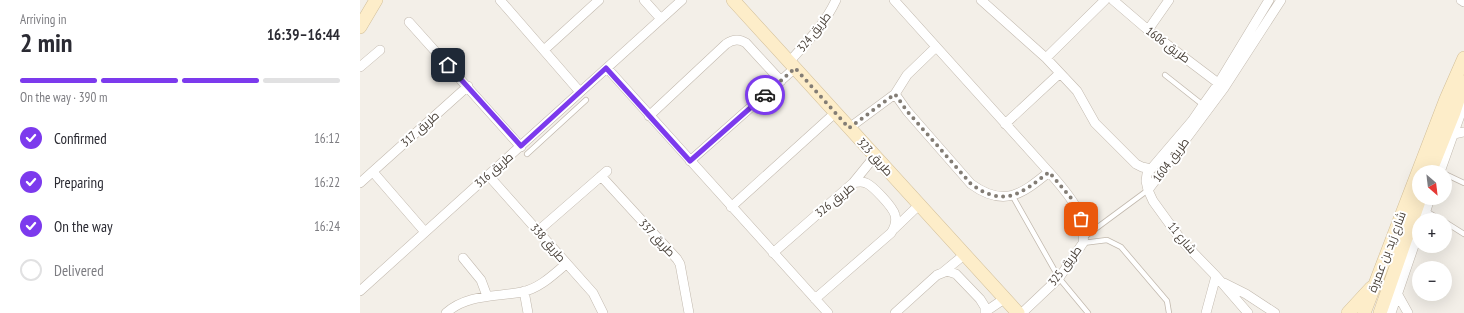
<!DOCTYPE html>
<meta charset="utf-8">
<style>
:root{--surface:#fff;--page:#f7f7f7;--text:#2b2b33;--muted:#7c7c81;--line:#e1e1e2;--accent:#7c3aed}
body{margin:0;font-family:"PT Sans Narrow",Cairo,sans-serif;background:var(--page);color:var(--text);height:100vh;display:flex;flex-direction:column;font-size:15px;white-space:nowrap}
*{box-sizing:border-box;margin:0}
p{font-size:13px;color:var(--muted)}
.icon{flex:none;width:22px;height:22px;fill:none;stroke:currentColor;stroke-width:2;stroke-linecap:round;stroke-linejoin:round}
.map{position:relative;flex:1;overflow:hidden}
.details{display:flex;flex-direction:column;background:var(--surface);width:360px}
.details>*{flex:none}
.needle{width:26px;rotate:152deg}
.buttons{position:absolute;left:1052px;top:165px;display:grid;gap:8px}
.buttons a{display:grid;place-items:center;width:40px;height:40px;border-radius:50%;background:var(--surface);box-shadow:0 4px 16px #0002;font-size:20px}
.pin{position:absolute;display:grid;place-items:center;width:34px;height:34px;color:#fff;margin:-17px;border-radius:8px;box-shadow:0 2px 6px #0006}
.courier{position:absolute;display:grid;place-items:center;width:40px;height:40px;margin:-20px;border:3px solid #7c3aed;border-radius:50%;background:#fff;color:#222;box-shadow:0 1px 5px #0007}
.headline em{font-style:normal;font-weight:800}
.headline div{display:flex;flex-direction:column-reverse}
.headline{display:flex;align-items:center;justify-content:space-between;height:68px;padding:0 20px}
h1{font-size:26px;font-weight:800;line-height:30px}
.bar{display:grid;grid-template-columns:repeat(4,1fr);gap:6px 4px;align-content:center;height:48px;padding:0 20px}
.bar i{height:5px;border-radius:3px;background:var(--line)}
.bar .selected{background:var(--accent)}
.bar p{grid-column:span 4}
ol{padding:0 20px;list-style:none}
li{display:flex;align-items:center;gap:12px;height:44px}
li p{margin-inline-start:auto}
li .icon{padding:4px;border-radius:50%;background:var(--accent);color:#fff;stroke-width:4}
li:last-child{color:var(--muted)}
li i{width:22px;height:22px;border:2px solid var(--line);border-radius:50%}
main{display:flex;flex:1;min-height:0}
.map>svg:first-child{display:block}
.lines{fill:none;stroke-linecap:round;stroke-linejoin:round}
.lane-casing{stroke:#c2b9ae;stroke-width:6}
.street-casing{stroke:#c2b9ae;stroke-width:10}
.secondary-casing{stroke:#d2bf99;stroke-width:14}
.lane{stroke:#fff;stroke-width:4.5}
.street{stroke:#fff;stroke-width:9}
.secondary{stroke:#fdedc9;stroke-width:13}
.done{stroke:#837d75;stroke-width:4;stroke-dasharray:0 7.2}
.route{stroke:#7c3aed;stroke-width:5}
.labels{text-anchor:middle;stroke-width:4;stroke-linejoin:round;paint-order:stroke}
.street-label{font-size:12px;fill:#473f37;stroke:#fff}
</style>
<main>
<section class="details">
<div class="headline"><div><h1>2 min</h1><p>Arriving in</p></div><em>16:39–16:44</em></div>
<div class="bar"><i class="selected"></i><i class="selected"></i><i class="selected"></i><i></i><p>On the way · 390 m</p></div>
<ol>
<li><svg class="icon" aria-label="check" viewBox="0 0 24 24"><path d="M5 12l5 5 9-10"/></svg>Confirmed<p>16:12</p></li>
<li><svg class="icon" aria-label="check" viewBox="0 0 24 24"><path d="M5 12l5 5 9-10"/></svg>Preparing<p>16:22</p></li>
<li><svg class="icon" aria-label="check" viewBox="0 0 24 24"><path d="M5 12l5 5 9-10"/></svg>On the way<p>16:24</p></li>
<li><i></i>Delivered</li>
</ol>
</section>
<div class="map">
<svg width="1104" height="313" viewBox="0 0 1104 313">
<rect width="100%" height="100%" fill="#f3efe8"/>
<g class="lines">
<!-- lane casing -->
<g class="lane-casing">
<path id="lane" d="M805,75l38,30
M167,154l59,-54
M1085,174l19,9
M652,195l47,83 29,35
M1066,211l15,9
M1085,222l19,12
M723,238l65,-48
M723,243l24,-3 14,7 46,54 2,12"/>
</g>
<!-- street casing -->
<g class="street-casing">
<path id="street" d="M140,0l80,92
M284,0l17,19
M534,0l155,172c18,21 38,41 34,71l-24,35 -37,35
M621,0l65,58 31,33 18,32 41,41 6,3 9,2
M753,0l35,30 74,56
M1101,0l3,2
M49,22l112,125
M788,30l21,-30
M576,47l-29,28 -12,19 12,17 64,73c33,24 51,10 78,-12
M184,50l55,-50
M686,58l59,-58
M429,62c18,-20 36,-38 47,-62
M0,67l20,-17
M247,68l221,245
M289,116l77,-72c7,-5 14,-5 20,-1l35,38
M645,124l55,-51
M489,128l46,-34
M1094,134l10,-2
M330,161l105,-93
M13,172l52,60
M1080,172l24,-68
M128,175l105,118 10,20
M241,176l76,83 3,5 9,49
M0,183l108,-97
M493,183l22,-27
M788,190l76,-102 57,-88
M371,207l104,-94
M1063,220l7,-22
M534,229l25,-24
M178,231l69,-60
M413,253l80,-70c4,-1 8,-2 13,0 7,3 27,24 29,32 2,7 0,12 -4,18l-76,66
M103,258l18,22 6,16
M582,273l22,-18
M864,283l22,11 29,19
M0,291l322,-291
M164,291l4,22
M1038,295l10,18
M625,312l19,-13
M86,313c21,-19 50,-16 76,-21 18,-4 31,-17 44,-28
M535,313l42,-38 10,-4 9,3 24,25 5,8v6
M846,313l10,-37
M888,313l-32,-37 -34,-35 -29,-40 -5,-11 -2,-9 1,-7 4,-5 41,-48 11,-16 15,-21 51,-84
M1031,313l28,-82"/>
</g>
<!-- secondary casing -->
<g class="secondary-casing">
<path id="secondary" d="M373,0l285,313
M0,27l16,-27
M1070,172l24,-60 10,-30
M988,313l23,-25
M1004,313l82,-214 18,-41
M1020,313l40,-115"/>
</g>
<!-- lane -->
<use href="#lane" class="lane"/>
<!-- street -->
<use href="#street" class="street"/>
<!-- secondary -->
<use href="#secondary" class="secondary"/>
</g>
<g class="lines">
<!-- done -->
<path class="done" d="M405,95l30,-27 54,60 46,-34 12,17 64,73c33,24 50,10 78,-12l22,26 10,21"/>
<!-- route -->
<path class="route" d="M88,65l73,81 85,-78 84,93 75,-66"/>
</g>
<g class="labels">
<!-- street labels -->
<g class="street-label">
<text transform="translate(454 32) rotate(-52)" y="4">طريق 324</text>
<text transform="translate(808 45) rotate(37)" y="4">طريق 1606</text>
<text transform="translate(60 129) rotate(-42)" y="4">طريق 317</text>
<text transform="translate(515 157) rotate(48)" y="4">طريق 323</text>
<text transform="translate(811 160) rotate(-53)" y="4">طريق 1604</text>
<text transform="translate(134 170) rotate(-41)" y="4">طريق 316</text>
<text transform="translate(475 200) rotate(-39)" y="4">طريق 326</text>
<text transform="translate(297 238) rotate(47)" y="4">طريق 337</text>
<text transform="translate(822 238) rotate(50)" y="4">شارع 11</text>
<text transform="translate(188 243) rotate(49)" y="4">طريق 338</text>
<text transform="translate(1027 252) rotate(-69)" y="4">شارع زيد بن عميرة</text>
<text transform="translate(705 266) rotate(-53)" y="4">طريق 325</text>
</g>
</g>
</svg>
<div class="buttons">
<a><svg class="needle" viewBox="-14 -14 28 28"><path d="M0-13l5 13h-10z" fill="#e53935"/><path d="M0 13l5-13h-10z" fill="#7c7c81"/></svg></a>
<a>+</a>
<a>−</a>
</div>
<div class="pin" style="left:721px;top:219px;background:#ea580c"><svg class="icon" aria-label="bag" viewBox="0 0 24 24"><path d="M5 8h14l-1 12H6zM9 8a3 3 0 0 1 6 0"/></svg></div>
<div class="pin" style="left:88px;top:65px;background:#1f2937"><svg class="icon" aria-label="home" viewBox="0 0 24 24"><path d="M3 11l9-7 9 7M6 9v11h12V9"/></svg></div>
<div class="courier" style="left:405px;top:95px"><svg class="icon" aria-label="car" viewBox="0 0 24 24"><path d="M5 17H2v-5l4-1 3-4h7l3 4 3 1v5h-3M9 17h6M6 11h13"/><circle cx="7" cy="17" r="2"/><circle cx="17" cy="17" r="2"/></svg></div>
</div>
</main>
